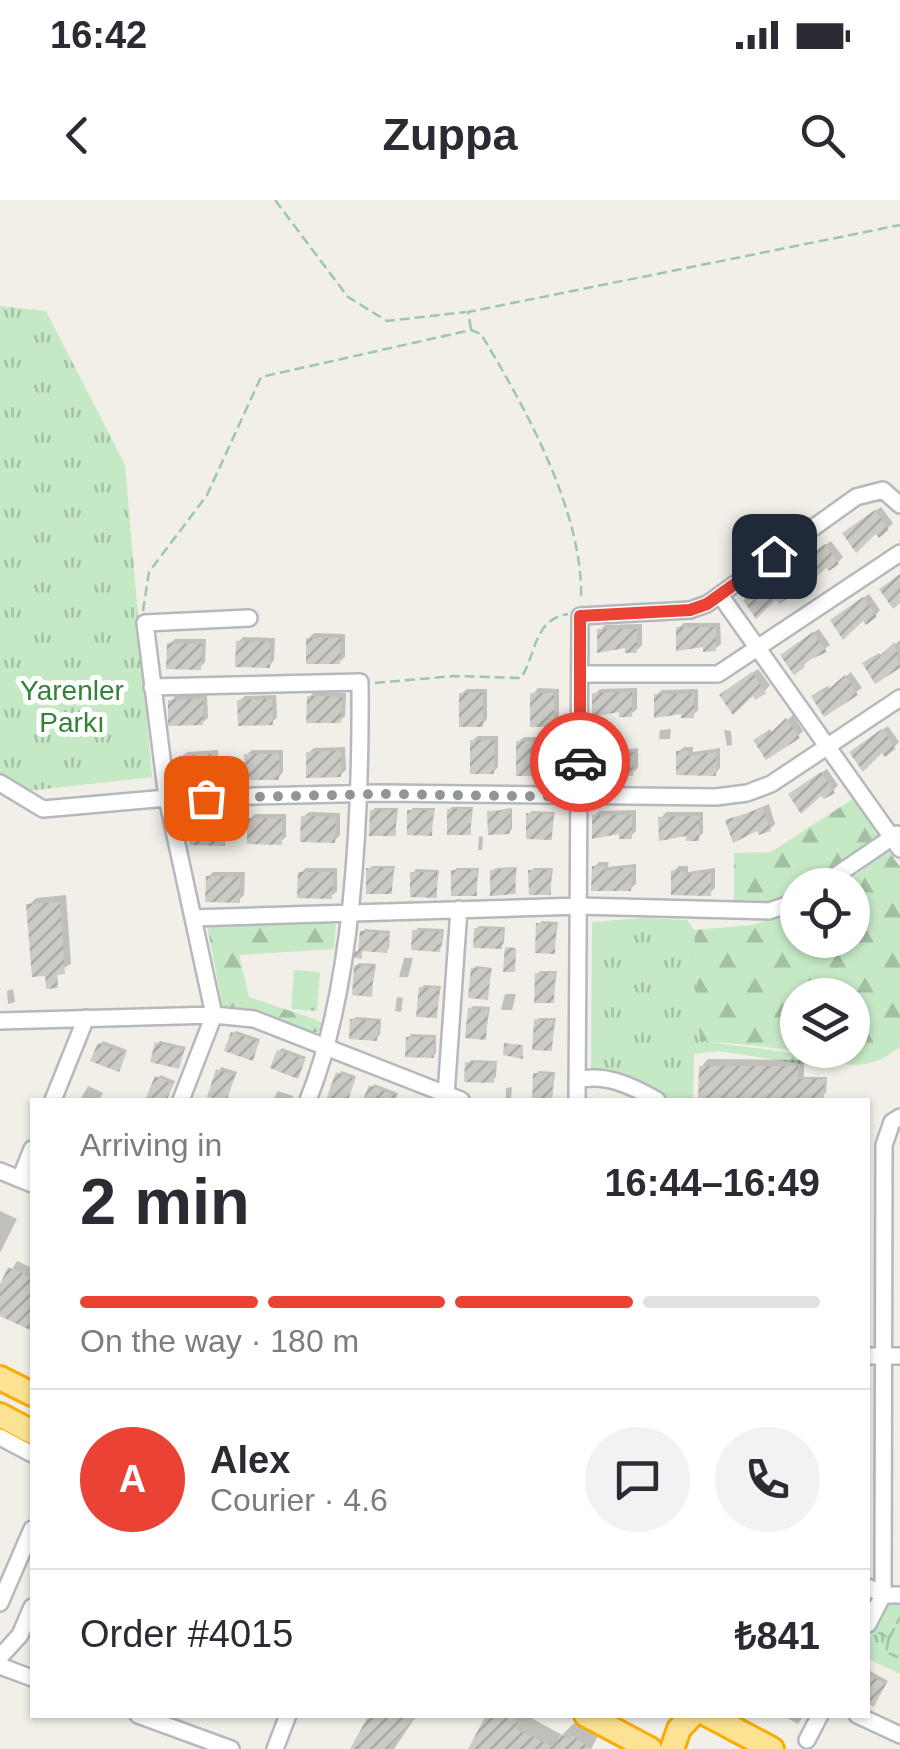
<!DOCTYPE html>
<meta charset="utf-8">
<style>
:root{--surface:#fff;--page:#f2f2f3;--text:#2b2b33;--muted:#7c7c81;--line:#e1e1e2;--accent:#ea4335}
body{margin:0;font-family:Arial,sans-serif;background:var(--page);color:var(--text);height:100vh;display:flex;flex-direction:column;font-size:38px;white-space:nowrap}
*{box-sizing:border-box;margin:0}
p{font-size:32px;color:var(--muted)}
.icon{flex:none;width:55px;height:55px;fill:none;stroke:currentColor;stroke-width:2;stroke-linecap:round;stroke-linejoin:round}
.map{position:relative;flex:1;overflow:hidden}
.drawer{position:absolute;left:30px;top:898px;width:840px;height:620px;display:flex;flex-direction:column;background:var(--surface);border-radius:0px;box-shadow:0 2px 8px #0004}
.drawer>*{flex:none}
.tools{position:absolute;left:780px;top:668px;display:grid;gap:20px}
.tools a{display:grid;place-items:center;width:90px;height:90px;border-radius:50%;background:var(--surface);box-shadow:0 2px 8px #0004;font-size:50px}
.pin{position:absolute;display:grid;place-items:center;width:85px;height:85px;color:#fff;margin:-42px;border-radius:20px;box-shadow:0 5px 15px #0006}
.courier{position:absolute;display:grid;place-items:center;width:100px;height:100px;margin:-50px;border:8px solid #ea4335;border-radius:50%;background:#fff;color:#222;box-shadow:0 2px 12px #0007}
.headline em{font-style:normal;font-weight:700}
.headline div{display:flex;flex-direction:column-reverse}
.headline{display:flex;align-items:center;justify-content:space-between;height:170px;padding:0 50px}
h1{font-size:65px;font-weight:700;line-height:75px}
.bar{display:grid;grid-template-columns:repeat(4,1fr);gap:15px 10px;align-content:center;height:120px;padding:0 50px}
.bar i{height:12px;border-radius:8px;background:var(--line)}
.bar .on{background:var(--accent)}
.bar p{grid-column:span 4}
.line{display:flex;align-items:center;gap:25px;padding:0 50px;border-top:2px solid var(--line)}
.line div{flex:1}
.round{display:grid;place-items:center;flex:none;width:105px;height:105px;border-radius:52px;background:var(--page)}
.status{display:flex;justify-content:space-between;align-items:center;height:70px;padding:0 50px;background:var(--surface);direction:ltr}
.status svg{height:28px;fill:currentColor}
header{display:flex;justify-content:space-between;align-items:center;height:130px;padding:0 50px;background:var(--surface);font-size:45px;font-weight:700}
.map>svg:first-child{display:block}
.grass{fill:url(#grass-tufts)}
.forest{fill:url(#forest-firs);fill-rule:evenodd}
.shadow{fill:#0003}
.building{fill:url(#building-hatch)}
.lines{fill:none;stroke-linecap:round;stroke-linejoin:round}
.minor-casing{stroke:#b5b8bc;stroke-width:20}
.highway-casing{stroke:#f9ab00;stroke-width:28}
.path{stroke:#9cc7a9;stroke-width:2.5;stroke-dasharray:10 5;stroke-linecap:butt}
.minor{stroke:#fff;stroke-width:15}
.highway{stroke:#fde293;stroke-width:22}
.done{stroke:#929495;stroke-width:10;stroke-dasharray:0 18}
.route{stroke:#ea4335;stroke-width:12}
.labels{text-anchor:middle;stroke-width:10;stroke-linejoin:round;paint-order:stroke}
.park-label{font-size:28px;fill:#348238;stroke:#fff}
</style>
<div class="status"><b>16:42</b><svg viewBox="0 0 49 12"><path d="M0 12V9h3v3zM5 12V6h3v6zM10 12V3h3v9zM15 12V0h3v12zM26 1h20v11H26zM47 4h2v5h-2z"/></svg></div>
<header><svg class="icon" aria-label="back" viewBox="0 0 24 24"><path d="M15 5l-7 7 7 7"/></svg>Zuppa<svg class="icon" aria-label="search" viewBox="0 0 24 24"><circle cx="10" cy="10" r="6"/><path d="M15 15l6 6"/></svg></header>
<div class="map">
<svg width="900" height="1549" viewBox="0 0 900 1549">
<defs>
<pattern id="grass-tufts" width="24" height="20" patternUnits="userSpaceOnUse" patternTransform="scale(2.5)"><rect width="24" height="20" fill="#c5e8c5"/><path d="M3 7l-1-3M5 7V3M7 7l1-3M15 17l-1-3M17 17v-4M19 17l1-3" fill="none" stroke="#a3c0a4"/></pattern>
<pattern id="forest-firs" width="22" height="20" patternUnits="userSpaceOnUse" patternTransform="scale(2.5)"><rect width="22" height="20" fill="#c5e8c5"/><path d="M5 1l3.5 6h-7zM16 11l3.5 6h-7z" fill="#a3c0a4"/></pattern>
<pattern id="building-hatch" width="6" height="6" patternUnits="userSpaceOnUse" patternTransform="scale(2.5)"><rect width="6" height="6" fill="#cccac5"/><path d="M-1 1l2-2M0 6l6-6M5 7l2-2" fill="none" stroke="#a9a8a4"/></pattern>
</defs>
<rect width="100%" height="100%" fill="#f1efe8"/>
<!-- grass -->
<path class="grass" d="M0,106l46,5 79,154 27,312 -152,17z
M642,718l45,2 7,10 7,111 108,14 -1,10 -89,-14 -25,3 -1,46h-21l-50,-25 -31,-6 1,-147z
M294,770l26,2 -3,39 -26,-2z
M887,1403h13v71l-32,-15v-16z"/>
<!-- forest -->
<path class="forest" d="M854,598l25,40 -68,47h-13l-1,9 -28,9h-35v-50l37,-1z
M888,650l12,17v180c-40,31 -61,14 -104,5 -31,-7 -64,-8 -96,-11l-6,-111 58,-5 45,-12 1,27h54v-55h-9zM852,795v55h-54v-55z
M336,722l-2,27 -95,6 10,42 68,23 6,4 -3,7 -8,2 -89,-24 -16,-84z"/>
<!-- shadow -->
<path class="shadow" d="M881,307l12,16 -5,5h-37z
M831,341l12,16 -5,5h-37z
M782,374l11,16 -5,5h-37z
M869,394l11,16 -5,6 -37,-1z
M684,423h36l1,21 -6,5 -37,-21z
M642,424v21l-6,6 -36,-21 5,-5z
M819,429l11,16 -27,20 -15,-15z
M314,433l31,1v23l-6,5 -31,-23z
M243,437l32,1 -1,22 -5,6 -31,-24z
M175,439h31l-1,23 -5,5 -31,-23z
M900,440v25l-24,15 -6,-21 9,-6 3,4z
M758,469l12,16 -5,6 -9,5 -28,-6z
M851,472l11,16 -37,25 -6,-22 9,-5 3,4z
M538,488l21,1v30l-6,6 -20,-31z
M637,488v21l-6,5 -36,-20 5,-5z
M467,489h20v30l-5,6 -21,-31z
M698,489v21l-5,5 -22,-3 -15,-17 6,-5z
M314,492l32,1 -1,23 -5,5 -31,-23z
M176,495h31l1,23 -6,5 -31,-22z
M276,495l1,22 -6,6 -32,-22 6,-5z
M793,515l10,16 -5,5 -42,4 14,-11 2,5z
M888,526l11,16 -5,5h-37z
M671,529l-1,10h-11l1,-9z
M724,530l7,1 1,14 -5,1z
M478,536h20v31l-5,5 -21,-31z
M524,537h20v31l-5,5 -21,-31z
M601,546l10,1v5l27,-4v20l-6,5 -36,-21z
M345,547l1,23 -6,5 -32,-22 6,-5z
M684,547h9v5l27,-4v20l-5,6 -37,-22z
M218,550l1,23 -5,5 -33,-21 6,-5z
M252,550h31v22l-5,6 -32,-23z
M827,569l11,16 -5,6 -37,-2z
M769,604l6,20 -5,5 -42,-8z
M452,607h21l-3,26 -21,-23z
M375,608h23l-3,25 -23,-22z
M413,608h22l-4,25 -21,-22z
M512,608v21l-3,3 -19,-20z
M636,610v21l-5,5 -37,-20 6,-5z
M532,611l23,1 -4,25 -22,-23z
M309,612l31,1v22l-6,6 -31,-24z
M666,612h37v21l-5,5 -37,-20z
M255,614h31v23l-6,5 -30,-23z
M198,615h31v23l-5,5 -31,-23z
M479,636l4,1 -1,13h-4z
M599,662h10l-1,5 28,-3v20l-6,5 -36,-22z
M372,666h23l-4,26 -22,-23z
M679,666h9v6l27,-4v20l-5,5 -37,-21z
M517,667l-3,24 -21,-20 3,-3z
M306,668h31v23l-6,5 -31,-23z
M457,668h22l-3,26 -22,-23z
M534,668h19l-3,24 -19,-21z
M416,669l23,1 -3,25 -23,-22z
M213,672h32l-1,23 -5,5 -31,-23z
M66,695l5,69 -14,8 1,13 -29,-80 7,-7z
M542,721l16,1 -4,29 -15,-27z
M479,726l26,1 -1,16 -3,3 -25,-17z
M418,728l26,1 -2,17 -3,3 -24,-18z
M365,729l25,2 -1,17 -3,3 -24,-19z
M404,758h9l-5,19h-9z
M359,763l17,1 -5,30 -15,-28z
M476,766l16,2 -5,29 -14,-28z
M540,771h17l-4,30 -16,-27z
M424,785l17,1 -5,30 -15,-28z
M13,789l2,13 -7,2 -1,-13z
M505,794h11l-4,16h-11z
M397,797l6,1 -2,14 -6,-1z
M473,806l17,1 -5,30 -15,-28z
M356,817l25,2 -1,16 -4,3 -24,-18z
M539,818h17l-5,30 -15,-27z
M236,831l24,8 -8,19 -19,-24z
M411,834l25,1v18l-3,3 -25,-18z
M103,841l24,9 -6,16 -21,-22z
M160,841l26,6 -8,19 -21,-22z
M282,848l24,9 -9,19 -18,-25z
M708,859l96,1v17h23l-1,16 -22,3v4h-103v-33z
M471,860l26,1 -1,16 -3,3 -25,-17z
M221,867l16,5 -11,28 -16,-4z
M341,871l15,5 -8,24h-17z
M538,871l17,1 -3,28h-18z
M160,875l15,6 -9,19h-18z
M374,884l24,9 -2,7h-30z
M88,886l15,7 -4,7h-19z
M512,887l-1,11 -5,1v-11z
M278,891l15,5 -1,4h-19z
M0,1011l17,8 -17,34z
M17,1061l15,7v60l-32,-15v-24z
M870,1471l18,10 -14,23 -6,-3z
M372,1515h45l-23,34h-41z
M489,1515h37l36,20 11,-11 12,2 13,10 -7,13h-101z
M782,1515h22l-6,9z"/>
<!-- building -->
<path class="building" d="M875,310l14,20 -10,8 -3,-4 -20,19 -14,-20z
M825,344l14,20 -10,7 -3,-3 -20,19 -14,-20z
M900,374v29l-7,6 -14,-20z
M776,377l14,20 -11,7 -3,-4 -20,19 -13,-19z
M863,397l14,20 -11,8 -3,-4 -20,19 -13,-20z
M676,427h40v24l-13,1v-5l-27,4z
M597,429h40v24h-12v-5l-28,5z
M813,432l14,20 -24,11 2,4 -11,8 -14,-20z
M306,438h35l-1,26h-34z
M236,441l34,1v26l-35,-1z
M895,442l5,26 -25,16 -13,-21 11,-7 2,4z
M167,443l35,1 -1,26 -35,-1z
M752,472l14,21 -11,7 -2,-4 -20,19 -14,-20z
M845,475l13,20 -34,22 -13,-21 11,-7 2,4z
M632,492v25h-13v-5l-27,5v-24z
M459,493h24v34h-24z
M530,493h24v34h-24z
M654,494h40v24h-13v-4l-27,4z
M307,496l35,1 -1,26h-35z
M203,499v26l-35,1v-26z
M272,499l1,26 -35,1 -1,-26z
M786,518l14,20 -34,22 -13,-20 11,-7 2,4z
M882,529l14,20 -11,8 -3,-4 -19,19 -14,-20z
M470,540h24v34h-24z
M516,541l24,1v34h-24z
M341,551v26l-35,1v-26z
M594,551h13l-1,5 28,-4 -1,24 -40,-1z
M676,551h13v5l27,-4v24l-40,-1z
M214,554l1,26 -35,2 -1,-26z
M244,554h35v26h-35z
M821,572l14,21 -11,6 -3,-3 -20,18 -13,-20z
M763,608l8,23 -12,4 -2,-4 -24,12 -8,-23z
M447,609h24v26h-24z
M370,610h26v26h-27z
M407,610h26l-1,26 -25,-1z
M510,610v24l-22,1 -1,-24z
M526,613l27,1 -1,26 -26,-1z
M592,615h40v24h-13v-5l-27,5z
M301,616l35,1 -1,26 -35,-1z
M699,616v25h-13v-5l-27,5 -1,-24z
M247,618l35,1v26l-35,-1z
M190,619l35,1v26l-35,-1z
M592,666h12v5l28,-4 -1,24h-40z
M366,668h27l-1,26h-26z
M515,669l1,25 -26,2v-26z
M451,670h26v26h-26z
M528,670h23v25h-22z
M671,670l13,1v4l27,-3v24l-40,-1z
M298,672h35l-1,27 -35,-1z
M410,672h27v26l-27,-1z
M206,676l34,1v26l-35,-1z
M60,702l5,72 -8,1 1,13 -12,1 -1,-13 -13,1 -6,-73z
M536,723l20,1 -1,30 -20,-1z
M474,728l29,1 -1,20 -29,-1z
M412,730l30,2 -2,20 -29,-2z
M360,731l28,2 -1,20 -25,-2v8l-14,-2v-7l10,1z
M505,747l11,1 -1,24h-12z
M354,765l20,1 -2,31 -20,-2z
M471,768l20,2 -3,30 -20,-2z
M535,773h20l-1,30h-20z
M419,787l20,1 -2,30 -21,-1z
M468,808l20,2 -2,30 -21,-2z
M350,819l29,2 -2,20 -28,-2z
M534,819l20,2 -2,30 -20,-1z
M231,832l28,10 -6,19 -29,-10z
M406,837h28v21l-29,-1z
M155,842l29,8 -5,19 -29,-7z
M98,843l28,11 -7,18 -29,-11z
M504,843l19,2v14l-20,-4z
M277,850l28,10 -7,19 -28,-11z
M465,862l30,1 -1,20 -30,-1z
M699,866h99v13h27l-1,19 -126,2z
M216,869l19,6 -8,25 -20,-3z
M336,872l19,7 -7,21h-22z
M533,873l20,1 -1,26h-20z
M155,876l18,8 -6,16h-22z
M369,885l28,11 -1,4h-33z
M8,1067l24,11v53l-32,-15v-32z
M868,1474l18,10 -12,23 -6,-3z
M369,1515h49l-31,34h-37z
M486,1515h32l-2,14 37,18 7,-13 10,5 2,-4 19,14h-123z"/>
<g class="lines">
<!-- minor casing -->
<g class="minor-casing">
<path id="minor" d="M720,395l180,254
M580,474h138l182,-121
M152,487l208,-5c1,125 -5,302 -52,418
M0,583l43,26 124,-11 214,-5 335,4 31,-4 24,-9 129,-86
M822,685l75,-51
M193,718l386,-12 190,5 29,-10
M0,821l214,-6 40,4 207,81
M577,880c29,-7 55,6 80,20
M446,895l13,-186
M53,900l33,-82
M181,900l33,-85 -47,-217 -22,-175 104,-5
M577,900l3,-484 110,-6 17,-6 149,-107 27,-7 17,15
M0,971l32,13
M20,979l12,-30
M868,1156h32
M0,1237l32,17
M868,1387l15,8h17
M0,1403l32,-74
M868,1424l15,-29 1,-450 8,-23 8,-5
M0,1457l20,-22 12,-28
M0,1466l32,12
M138,1515l93,34
M857,1515l43,20
M807,1540l13,-25
M275,1549l13,-34"/>
</g>
<!-- highway casing -->
<g class="highway-casing">
<path id="highway" d="M0,1178l32,16
M0,1215l32,17
M586,1515l64,34
M708,1515l64,34
M672,1549l7,-20 13,-14"/>
</g>
<!-- path -->
<path class="path" d="M275,0l73,97 39,24 79,-9
M471,129l-3,-17 432,-87
M143,411l6,-39 58,-77 54,-118 210,-47 10,4c44,73 103,179 100,266
M375,483l79,-7 67,2c16,-25 12,-58 47,-64
M878,1432l11,6 -3,14 14,6
M890,1437l10,-20"/>
<!-- minor -->
<use href="#minor" class="minor"/>
<!-- highway -->
<use href="#highway" class="highway"/>
</g>
<g class="lines">
<!-- done -->
<path class="done" d="M206,598l176,-4 198,3v-35"/>
<!-- route -->
<path class="route" d="M580,562v-146l110,-6 17,-6 67,-48"/>
</g>
<g class="labels">
<!-- park labels -->
<g class="park-label">
<text x="72" y="500">Yarenler<tspan x="72" dy="32">Parkı</tspan></text>
</g>
</g>
</svg>
<div class="tools">
<a><svg class="icon" aria-label="locate" viewBox="0 0 24 24"><circle cx="12" cy="12" r="6"/><path d="M12 2v4M12 18v4M2 12h4M18 12h4"/></svg></a>
<a><svg class="icon" aria-label="layers" viewBox="0 0 24 24"><path d="M12 4l9 5-9 5-9-5zM3 14l9 5 9-5"/></svg></a>
</div>
<div class="pin" style="left:206px;top:598px;background:#ea580c"><svg class="icon" aria-label="bag" viewBox="0 0 24 24"><path d="M5 8h14l-1 12H6zM9 8a3 3 0 0 1 6 0"/></svg></div>
<div class="pin" style="left:774px;top:356px;background:#1f2937"><svg class="icon" aria-label="home" viewBox="0 0 24 24"><path d="M3 11l9-7 9 7M6 9v11h12V9"/></svg></div>
<div class="courier" style="left:580px;top:562px"><svg class="icon" aria-label="car" viewBox="0 0 24 24"><path d="M5 17H2v-5l4-1 3-4h7l3 4 3 1v5h-3M9 17h6M6 11h13"/><circle cx="7" cy="17" r="2"/><circle cx="17" cy="17" r="2"/></svg></div>
<section class="drawer">
<div class="headline"><div><h1>2 min</h1><p>Arriving in</p></div><em>16:44–16:49</em></div>
<div class="bar"><i class="on"></i><i class="on"></i><i class="on"></i><i></i><p>On the way · 180 m</p></div>
<div class="line" style="height:180px"><b class="round" style="background:var(--accent);color:#fff">A</b><div><b>Alex</b><p>Courier · 4.6</p></div><a class="round"><svg class="icon" aria-label="chat" viewBox="0 0 24 24"><path d="M4 5h16v11H9l-5 4z"/></svg></a><a class="round"><svg class="icon" aria-label="phone" viewBox="0 0 24 24"><path d="M5 4h4l2 5-3 2q2 4 5 5l2-3 5 2v4C11 20 4 13 5 4z"/></svg></a></div>
<div class="line" style="height:130px"><div>Order #4015</div><b>₺841</b></div>
</section>
</div>
